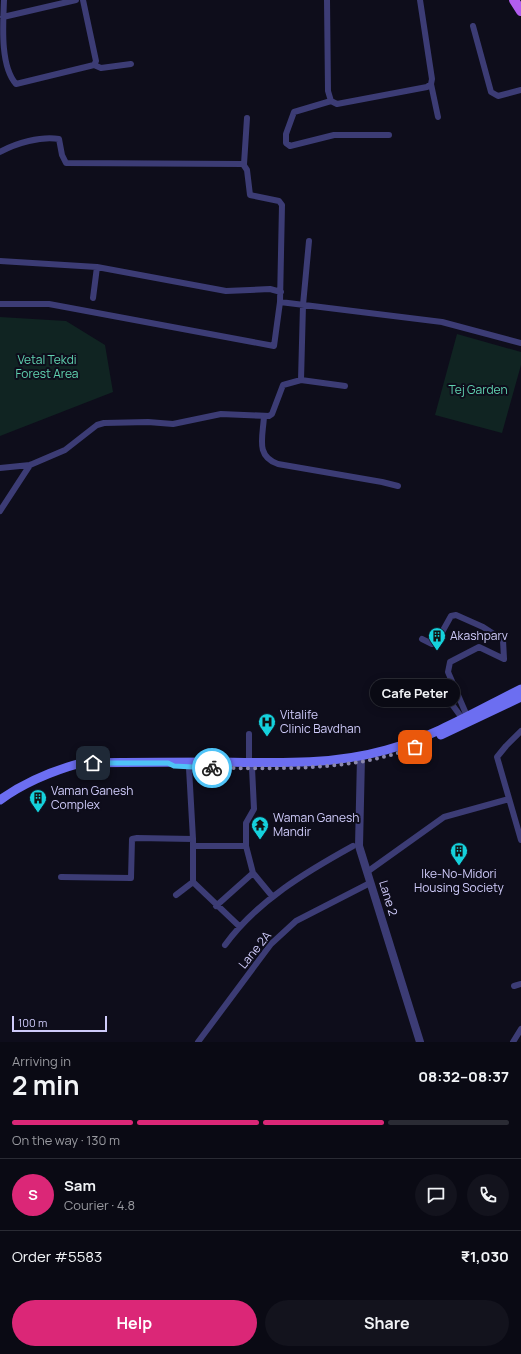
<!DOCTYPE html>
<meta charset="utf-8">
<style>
:root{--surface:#0a0a14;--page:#13131d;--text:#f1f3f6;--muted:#999aa0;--line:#2a2b34;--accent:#db2777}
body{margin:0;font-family:Manrope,sans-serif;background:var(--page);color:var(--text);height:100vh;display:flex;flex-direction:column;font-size:15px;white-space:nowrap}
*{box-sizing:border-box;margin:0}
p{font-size:13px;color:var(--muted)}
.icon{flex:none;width:22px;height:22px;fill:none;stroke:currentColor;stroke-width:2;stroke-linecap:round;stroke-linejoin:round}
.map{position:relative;height:1042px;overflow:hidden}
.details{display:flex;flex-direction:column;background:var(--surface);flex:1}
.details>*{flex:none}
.scale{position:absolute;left:12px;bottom:10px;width:95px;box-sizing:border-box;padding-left:4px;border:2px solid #cfcbfa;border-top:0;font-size:11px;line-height:14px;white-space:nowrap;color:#cfcbfa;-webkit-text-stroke:3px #0e0d1b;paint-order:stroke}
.pin{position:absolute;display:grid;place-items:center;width:34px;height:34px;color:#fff;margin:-17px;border-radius:8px;box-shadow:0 2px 6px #0006}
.courier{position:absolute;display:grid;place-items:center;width:40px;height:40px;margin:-20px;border:3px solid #4fc3f7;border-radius:50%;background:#fff;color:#222;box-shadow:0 1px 5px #0007}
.bubble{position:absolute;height:28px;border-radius:14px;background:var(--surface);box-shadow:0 2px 10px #0003,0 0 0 1px var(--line);font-size:13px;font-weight:700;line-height:28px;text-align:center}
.head em{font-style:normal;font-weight:700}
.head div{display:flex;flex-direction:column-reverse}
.head{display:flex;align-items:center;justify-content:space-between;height:68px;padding:0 12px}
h1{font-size:26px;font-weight:700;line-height:30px}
.bar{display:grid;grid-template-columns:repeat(4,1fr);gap:6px 4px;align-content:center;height:48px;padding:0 12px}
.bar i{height:5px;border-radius:3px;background:var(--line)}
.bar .current{background:var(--accent)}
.bar p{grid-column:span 4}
.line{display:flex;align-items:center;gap:10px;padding:0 12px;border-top:1px solid var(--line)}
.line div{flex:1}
.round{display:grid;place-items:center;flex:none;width:42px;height:42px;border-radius:21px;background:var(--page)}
.primary-button{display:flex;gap:8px;margin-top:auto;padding:8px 12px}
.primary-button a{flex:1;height:46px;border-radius:24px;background:var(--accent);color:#fff;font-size:16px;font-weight:700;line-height:46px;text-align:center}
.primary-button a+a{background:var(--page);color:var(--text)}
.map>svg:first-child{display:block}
.green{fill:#102422}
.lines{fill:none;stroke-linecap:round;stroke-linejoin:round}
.minor{stroke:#3c3c75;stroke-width:6}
.tertiary{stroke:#3c3c75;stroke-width:8}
.secondary{stroke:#6c6ef1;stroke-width:9}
.primary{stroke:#b25def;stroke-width:10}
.done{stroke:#8b88ac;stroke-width:4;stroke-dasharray:0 7.2}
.route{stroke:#4fc3f7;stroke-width:5}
.labels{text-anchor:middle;stroke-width:4;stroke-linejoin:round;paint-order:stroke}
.park-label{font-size:12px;fill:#60d2b0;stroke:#0e0d1b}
.poi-label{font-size:12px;fill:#cfcbfa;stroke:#0e0d1b;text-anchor:start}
.street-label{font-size:12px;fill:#cfcbfa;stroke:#0e0d1b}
</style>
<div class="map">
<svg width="521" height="1042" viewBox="0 0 521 1042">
<rect width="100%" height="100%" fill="#0e0d1b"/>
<!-- green -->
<path class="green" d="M0,317l66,4 39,24 8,47 -113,44z
M457,334l64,18v13l-19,68 -67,-18z"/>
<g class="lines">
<!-- minor -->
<path class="minor" d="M4,0c-1,25 -4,66 12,84l78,-19
M83,0l13,61 -2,4
M327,0l1,91 3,10 6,3 90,-17 4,-3 1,-5 -12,-79
M3,17l73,-17
M473,26l18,66 7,4 23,-6
M94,65l7,3 30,-4
M431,84l7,33
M331,101l-37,11 -8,22v9l4,3 44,-11h55
M0,152c16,-9 41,-16 59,-13l3,16 4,8 177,1 4,6 3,25 29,6 3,4 -2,97 162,20 79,21
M244,164l3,-46
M309,241l-6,64 -2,75 44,6
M0,261l97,6 129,24 44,-2 11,3
M93,298l4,-31
M0,304h49l225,42 6,-44
M264,416c-1,21 -9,40 14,48l104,18 16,4
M0,468l30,-3 35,-15 32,-25 7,-2 44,-1 25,2 48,-10 48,2 3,-2 11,-29 18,-5
M0,511l30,-46
M422,639l10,5 4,-1 15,-27 5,-1 27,12 20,13 1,19 -25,-12 -29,15 -2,10 19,44
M448,699l14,19
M521,731l-15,15 -9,11 24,83
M249,734v28
M189,768l4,71v43l46,44
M252,768l2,41 -8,14v23l7,27 19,23
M193,846h53
M367,872l77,-55 65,-18
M61,877l70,1 1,-39 5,-1 56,1
M176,895l17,-13
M216,906l37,-33
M225,945c32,-44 81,-73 128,-99
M514,986l7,-2
M198,1042l73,-98 25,-23 74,-38
M513,1042l8,-13"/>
<!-- tertiary -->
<path class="tertiary" d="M361,757l-2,89 61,196"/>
<!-- secondary -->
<path class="secondary" d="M441,735l80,-38
M0,800c25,-18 52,-29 81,-37 48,-1 95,-1 143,-1 54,1 109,3 162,-12 47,-13 91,-39 135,-61"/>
<!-- primary -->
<path class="primary" d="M514,0l7,11"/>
</g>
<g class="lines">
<!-- done -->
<path class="done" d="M212,768c68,0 139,4 203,-21"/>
<!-- route -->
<path class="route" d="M93,763h75l6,3 38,2"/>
</g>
<!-- icons -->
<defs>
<g id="building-pin" transform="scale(0.9)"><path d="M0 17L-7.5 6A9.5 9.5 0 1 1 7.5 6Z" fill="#15d1dc" stroke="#0e0d1b"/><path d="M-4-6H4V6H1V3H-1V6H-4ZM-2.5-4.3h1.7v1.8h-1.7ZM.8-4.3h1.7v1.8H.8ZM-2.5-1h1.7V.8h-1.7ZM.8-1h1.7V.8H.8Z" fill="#111"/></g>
<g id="hospital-pin" transform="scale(0.9)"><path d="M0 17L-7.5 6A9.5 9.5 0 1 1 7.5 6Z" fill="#15d1dc" stroke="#0e0d1b"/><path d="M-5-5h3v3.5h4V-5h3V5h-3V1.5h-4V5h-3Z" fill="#111"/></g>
<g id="temple-pin" transform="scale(0.9)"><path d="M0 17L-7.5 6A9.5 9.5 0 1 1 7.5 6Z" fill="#15d1dc" stroke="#0e0d1b"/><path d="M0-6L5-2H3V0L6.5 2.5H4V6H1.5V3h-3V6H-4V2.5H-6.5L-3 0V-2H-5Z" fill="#111"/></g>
</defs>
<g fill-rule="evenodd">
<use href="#building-pin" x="437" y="636"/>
<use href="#hospital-pin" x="267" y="722"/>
<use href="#building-pin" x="38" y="798"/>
<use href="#temple-pin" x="260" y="825"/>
<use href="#building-pin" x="459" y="851"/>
</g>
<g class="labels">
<!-- park labels -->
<g class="park-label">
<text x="47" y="364">Vetal Tekdi<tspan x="47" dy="14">Forest Area</tspan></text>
<text x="478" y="394">Tej Garden</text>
</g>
<!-- poi labels -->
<g class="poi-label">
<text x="450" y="640">Akashparv</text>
<text x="280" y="719">Vitalife<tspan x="280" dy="14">Clinic Bavdhan</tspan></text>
<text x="51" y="795">Vaman Ganesh<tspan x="51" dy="14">Complex</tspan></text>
<text x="273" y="822">Waman Ganesh<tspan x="273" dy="14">Mandir</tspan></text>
<text x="459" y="878" text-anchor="middle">Ike-No-Midori<tspan x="459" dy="14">Housing Society</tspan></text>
</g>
<!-- street labels -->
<g class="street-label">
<text transform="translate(388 898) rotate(73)" y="4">Lane 2</text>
<text transform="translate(255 950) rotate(-51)" y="4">Lane 2A</text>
</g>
</g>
</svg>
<div class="scale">100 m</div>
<div class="pin" style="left:415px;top:747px;background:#ea580c"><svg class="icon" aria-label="bag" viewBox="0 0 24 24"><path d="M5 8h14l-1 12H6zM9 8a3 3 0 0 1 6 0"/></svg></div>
<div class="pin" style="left:93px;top:763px;background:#1f2937"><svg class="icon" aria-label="home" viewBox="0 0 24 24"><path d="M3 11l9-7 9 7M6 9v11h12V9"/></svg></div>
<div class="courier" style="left:212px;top:768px"><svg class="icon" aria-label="bike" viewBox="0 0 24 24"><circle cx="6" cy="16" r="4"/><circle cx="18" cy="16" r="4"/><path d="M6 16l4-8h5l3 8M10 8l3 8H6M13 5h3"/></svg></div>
<div class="bubble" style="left:370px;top:679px;width:90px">Cafe Peter</div>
</div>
<section class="details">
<div class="head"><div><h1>2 min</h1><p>Arriving in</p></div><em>08:32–08:37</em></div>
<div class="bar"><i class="current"></i><i class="current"></i><i class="current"></i><i></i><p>On the way · 130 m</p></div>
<div class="line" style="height:72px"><b class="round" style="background:var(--accent);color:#fff">S</b><div><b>Sam</b><p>Courier · 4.8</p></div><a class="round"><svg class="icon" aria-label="chat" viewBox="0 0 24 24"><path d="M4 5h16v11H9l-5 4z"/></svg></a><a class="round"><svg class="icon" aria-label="phone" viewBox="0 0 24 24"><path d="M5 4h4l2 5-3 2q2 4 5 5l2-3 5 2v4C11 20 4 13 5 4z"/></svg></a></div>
<div class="line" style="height:52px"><div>Order #5583</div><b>₹1,030</b></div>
<div class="primary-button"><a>Help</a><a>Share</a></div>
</section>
